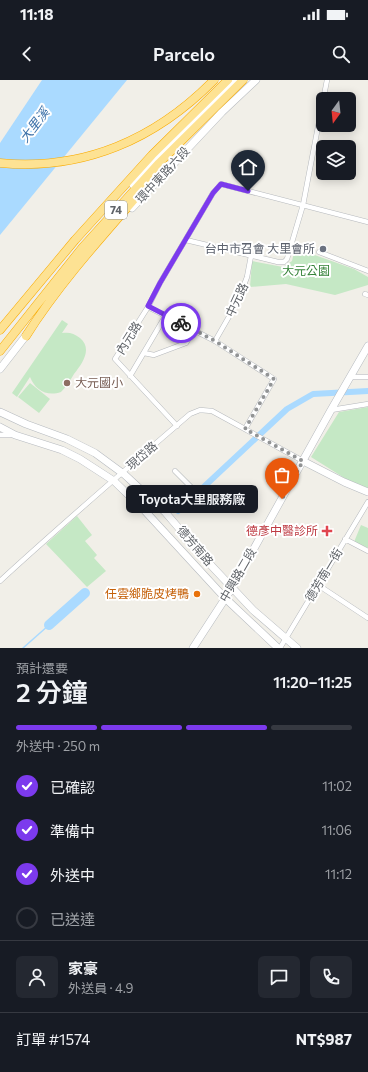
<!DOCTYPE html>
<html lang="zh-TW">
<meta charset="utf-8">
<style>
:root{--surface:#171b24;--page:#242831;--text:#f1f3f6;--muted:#9ea1a6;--line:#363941;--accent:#7c3aed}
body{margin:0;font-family:Commissioner,"Noto Sans TC",sans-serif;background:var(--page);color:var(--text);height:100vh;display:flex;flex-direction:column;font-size:15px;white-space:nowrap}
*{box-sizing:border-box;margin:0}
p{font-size:13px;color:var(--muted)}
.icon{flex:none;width:22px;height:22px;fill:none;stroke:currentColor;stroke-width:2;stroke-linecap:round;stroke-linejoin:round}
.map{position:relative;height:568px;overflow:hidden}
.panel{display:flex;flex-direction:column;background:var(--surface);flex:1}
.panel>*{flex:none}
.needle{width:26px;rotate:195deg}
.fabs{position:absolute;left:316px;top:12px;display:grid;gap:8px}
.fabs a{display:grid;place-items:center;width:40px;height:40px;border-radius:6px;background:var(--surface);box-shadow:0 2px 10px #0003;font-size:20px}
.pin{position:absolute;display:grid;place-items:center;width:34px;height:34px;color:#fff;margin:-41px -17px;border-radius:50% 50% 50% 0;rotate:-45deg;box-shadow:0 0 4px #0007}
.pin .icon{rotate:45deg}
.courier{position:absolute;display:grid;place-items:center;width:40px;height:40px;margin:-20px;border:3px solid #7c3aed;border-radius:50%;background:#fff;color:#222;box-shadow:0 1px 5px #0007}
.bubble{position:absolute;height:28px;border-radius:6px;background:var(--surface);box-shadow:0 2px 10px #0003;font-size:13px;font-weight:600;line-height:28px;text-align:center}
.overview em{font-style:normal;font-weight:600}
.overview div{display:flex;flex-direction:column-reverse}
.overview{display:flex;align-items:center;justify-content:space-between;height:68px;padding:0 16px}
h1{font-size:26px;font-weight:600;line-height:30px}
.bar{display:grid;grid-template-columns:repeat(4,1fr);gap:6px 4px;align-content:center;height:48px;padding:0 16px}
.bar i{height:5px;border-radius:3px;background:var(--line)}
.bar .current{background:var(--accent)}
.bar p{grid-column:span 4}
.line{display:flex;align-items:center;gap:10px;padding:0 16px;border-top:1px solid var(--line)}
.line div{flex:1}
.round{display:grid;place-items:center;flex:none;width:42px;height:42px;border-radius:6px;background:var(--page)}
ol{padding:0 16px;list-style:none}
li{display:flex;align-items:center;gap:12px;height:44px}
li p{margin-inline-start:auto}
li .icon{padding:4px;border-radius:50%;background:var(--accent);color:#fff;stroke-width:4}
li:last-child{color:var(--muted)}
li i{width:22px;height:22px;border:2px solid var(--line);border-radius:50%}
.status{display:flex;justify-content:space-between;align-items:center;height:28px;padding:0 20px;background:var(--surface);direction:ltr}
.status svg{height:11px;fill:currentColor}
header{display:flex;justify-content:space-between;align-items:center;height:52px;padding:0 16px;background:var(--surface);font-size:18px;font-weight:600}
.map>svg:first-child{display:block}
.green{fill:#c5e8c5}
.water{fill:#aadaff}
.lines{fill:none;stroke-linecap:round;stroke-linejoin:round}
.stream{stroke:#aadaff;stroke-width:1.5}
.canal{stroke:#aadaff;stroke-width:6}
.river{stroke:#aadaff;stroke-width:10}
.street-casing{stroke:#b5b8bc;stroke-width:5.5}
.secondary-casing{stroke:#b6babf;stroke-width:8}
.highway-casing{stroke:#f9ab00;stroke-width:9}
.street{stroke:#fff;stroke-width:4.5}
.secondary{stroke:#fff;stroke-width:7}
.highway{stroke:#fde293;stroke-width:8}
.done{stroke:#929495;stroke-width:4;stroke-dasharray:0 7.2}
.route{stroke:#7c3aed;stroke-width:5}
.worship-dot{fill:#6b7280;stroke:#fff;stroke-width:1.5}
.education-dot{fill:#8d6e63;stroke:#fff;stroke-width:1.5}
.health-dot{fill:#e0444e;stroke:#fff;stroke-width:1.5}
.food-dot{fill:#e8710a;stroke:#fff;stroke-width:1.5}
.labels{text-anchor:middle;stroke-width:4;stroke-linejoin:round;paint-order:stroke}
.shield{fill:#fff;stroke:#8f9295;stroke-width:1}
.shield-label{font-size:11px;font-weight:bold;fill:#5f6368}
.street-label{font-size:12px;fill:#5f6368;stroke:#fff}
.worship-label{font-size:12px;fill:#5b616d;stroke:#fff;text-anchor:end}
.park-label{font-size:12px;fill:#348238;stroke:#fff}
.education-label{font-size:12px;fill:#785e54;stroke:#fff;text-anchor:start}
.health-label{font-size:12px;fill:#be3a42;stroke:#fff;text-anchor:end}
.food-label{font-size:12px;fill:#c56008;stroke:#fff;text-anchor:end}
.water-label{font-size:13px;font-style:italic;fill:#4174aa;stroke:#fff}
</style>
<div class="status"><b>11:18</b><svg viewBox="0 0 49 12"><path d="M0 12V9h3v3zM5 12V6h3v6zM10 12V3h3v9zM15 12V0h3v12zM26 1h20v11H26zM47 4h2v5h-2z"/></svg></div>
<header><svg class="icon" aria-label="back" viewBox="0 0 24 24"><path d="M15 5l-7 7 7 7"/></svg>Parcelo<svg class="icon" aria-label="search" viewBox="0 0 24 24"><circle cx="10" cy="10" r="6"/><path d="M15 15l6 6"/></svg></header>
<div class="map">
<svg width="368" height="568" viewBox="0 0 368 568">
<rect width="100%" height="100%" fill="#f1efe8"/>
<!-- green -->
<path class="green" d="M295,168l59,21 14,8v8l-33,10 -49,-11 -36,3 2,-26 31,6 9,-6z
M62,240l6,4 -6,9c7,-1 12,0 18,5 13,11 2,26 -6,36 -4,7 -8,13 -13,18 -14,5 -26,-2 -31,-15l-13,20 -5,-4z
M30,303l20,16 -11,14 -21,-16z
M368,327v82l-22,-10 -35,-22 28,-45z
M77,436l15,19 -7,6 12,14 -3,3 12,13 -19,16 -41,-43z
M361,445l7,3v20l-14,-6z"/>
<!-- water -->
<path class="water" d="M42,0h85l-127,155v-92z"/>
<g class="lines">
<!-- stream -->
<path class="stream" d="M23,568l26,-23"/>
<!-- canal -->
<path class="canal" d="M178,431l109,-102 26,-15 55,-3"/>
<!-- river -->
<path class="river" d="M49,545l36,-32"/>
<!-- street casing -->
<g class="street-casing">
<path id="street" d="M186,160l92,22h6l3,-3 16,-54 24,-125
M319,172l49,19
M365,214l3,1
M148,227l67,34 59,38 -29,50
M215,261l23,-40 9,-24 4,-21
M144,273l10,2 32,-12 8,-13
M130,296l36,-61
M350,297h18
M331,330l37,-6
M177,346l-62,-67 33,-52 12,-24 53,-90 8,-9 147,38
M0,355h12
M165,432l28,-23 -18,-18
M345,459l23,12
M0,501c62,-57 126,-112 190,-167l10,-4 12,1 91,50
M318,505l50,33
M280,568l88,-146"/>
</g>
<!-- secondary casing -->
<g class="secondary-casing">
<path id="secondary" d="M133,105l23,-25 78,-80
M132,128l90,-96 34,-32
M0,289l28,-36
M0,332l26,12 41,15 28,14 30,22 40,37 42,49 46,49 44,38
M0,347l15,8 47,15 18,9 34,22 31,30 80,87 53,50
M303,381l41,21 24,10
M193,568l39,-60 99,-178 37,-64"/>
</g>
<!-- highway casing -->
<g class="highway-casing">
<path id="highway" d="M0,83c84,8 156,-24 214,-83
M0,250l75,-90 77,-85 76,-75
M26,256c36,-57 83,-107 127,-158
M0,271l82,-103 77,-85 84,-83"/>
</g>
<!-- street -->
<use href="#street" class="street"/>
<!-- secondary -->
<use href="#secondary" class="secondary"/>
<!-- highway -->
<use href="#highway" class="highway"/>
</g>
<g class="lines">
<!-- done -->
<path class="done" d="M181,243l34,18 59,38 -29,50 58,32 -21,38"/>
<!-- route -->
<path class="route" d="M181,243l-33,-17 12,-23 53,-90 8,-9 27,7"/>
</g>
<!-- markers -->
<circle class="worship-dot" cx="323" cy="169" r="4"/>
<circle class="education-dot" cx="67" cy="303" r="4"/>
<path class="health-dot" d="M325 445h4v4h4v4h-4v4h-4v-4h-4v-4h4z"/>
<circle class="food-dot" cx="197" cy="514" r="4"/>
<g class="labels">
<!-- shield labels -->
<rect class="shield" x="105" y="121" width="22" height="18" rx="3"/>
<g class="shield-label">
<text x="116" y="134">74</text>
</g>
<!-- street labels -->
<g class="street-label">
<text transform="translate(163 95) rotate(-47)" y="4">環中東路六段</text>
<text transform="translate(237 220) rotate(-65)" y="4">中元路</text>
<text transform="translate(129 258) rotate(-58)" y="4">內元路</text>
<text transform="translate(142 376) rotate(-41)" y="4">現岱路</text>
<text transform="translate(195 466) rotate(49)" y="4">德芳南路</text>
<text transform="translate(238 495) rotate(-60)" y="4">中興路二段</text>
<text transform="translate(324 495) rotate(-59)" y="4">德芳南一街</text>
</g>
<!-- worship labels -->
<g class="worship-label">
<text x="315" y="173">台中市召會 大里會所</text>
</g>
<!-- park labels -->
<g class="park-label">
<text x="306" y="195">大元公園</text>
</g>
<!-- education labels -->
<g class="education-label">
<text x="75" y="307">大元國小</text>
</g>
<!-- health labels -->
<g class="health-label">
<text x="318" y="455">德彥中醫診所</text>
</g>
<!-- food labels -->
<g class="food-label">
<text x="189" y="518">任雲鄉脆皮烤鴨</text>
</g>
<!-- water labels -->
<g class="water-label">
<text transform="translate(34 45) rotate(-53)" y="5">大里溪</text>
</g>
</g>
</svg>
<div class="fabs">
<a><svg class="needle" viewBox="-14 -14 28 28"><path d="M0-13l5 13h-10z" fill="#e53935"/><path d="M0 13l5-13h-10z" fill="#9ea1a6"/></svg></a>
<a><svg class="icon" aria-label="layers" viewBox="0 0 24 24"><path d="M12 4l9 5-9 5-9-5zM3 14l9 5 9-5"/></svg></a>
</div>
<div class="pin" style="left:282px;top:419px;background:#ea580c"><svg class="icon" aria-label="bag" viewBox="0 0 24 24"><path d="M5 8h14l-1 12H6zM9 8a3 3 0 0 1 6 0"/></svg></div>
<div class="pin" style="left:248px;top:111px;background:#1f2937"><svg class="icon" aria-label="home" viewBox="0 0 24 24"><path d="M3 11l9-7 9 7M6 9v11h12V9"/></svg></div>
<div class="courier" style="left:181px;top:243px"><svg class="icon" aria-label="bike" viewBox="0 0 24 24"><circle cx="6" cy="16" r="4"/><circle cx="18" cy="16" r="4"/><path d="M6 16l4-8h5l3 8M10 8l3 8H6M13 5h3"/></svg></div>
<div class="bubble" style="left:126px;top:405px;width:132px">Toyota大里服務廠</div>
</div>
<section class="panel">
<div class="overview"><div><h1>2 分鐘</h1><p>預計還要</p></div><em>11:20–11:25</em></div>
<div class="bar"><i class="current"></i><i class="current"></i><i class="current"></i><i></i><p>外送中 · 250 m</p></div>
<ol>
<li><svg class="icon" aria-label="check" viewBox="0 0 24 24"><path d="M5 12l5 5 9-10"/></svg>已確認<p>11:02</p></li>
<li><svg class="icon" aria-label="check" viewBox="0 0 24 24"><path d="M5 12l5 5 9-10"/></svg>準備中<p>11:06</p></li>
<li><svg class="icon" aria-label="check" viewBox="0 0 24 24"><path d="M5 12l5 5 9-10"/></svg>外送中<p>11:12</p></li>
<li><i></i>已送達</li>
</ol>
<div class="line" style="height:72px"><a class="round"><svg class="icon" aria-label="person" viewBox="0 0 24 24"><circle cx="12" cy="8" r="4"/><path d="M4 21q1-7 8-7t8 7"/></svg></a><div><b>家豪</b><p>外送員 · 4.9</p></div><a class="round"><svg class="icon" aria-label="chat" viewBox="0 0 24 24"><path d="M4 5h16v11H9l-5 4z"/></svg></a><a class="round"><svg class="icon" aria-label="phone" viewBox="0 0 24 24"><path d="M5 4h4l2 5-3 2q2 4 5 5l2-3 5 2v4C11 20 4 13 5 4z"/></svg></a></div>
<div class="line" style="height:52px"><div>訂單 #1574</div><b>NT$987</b></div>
</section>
